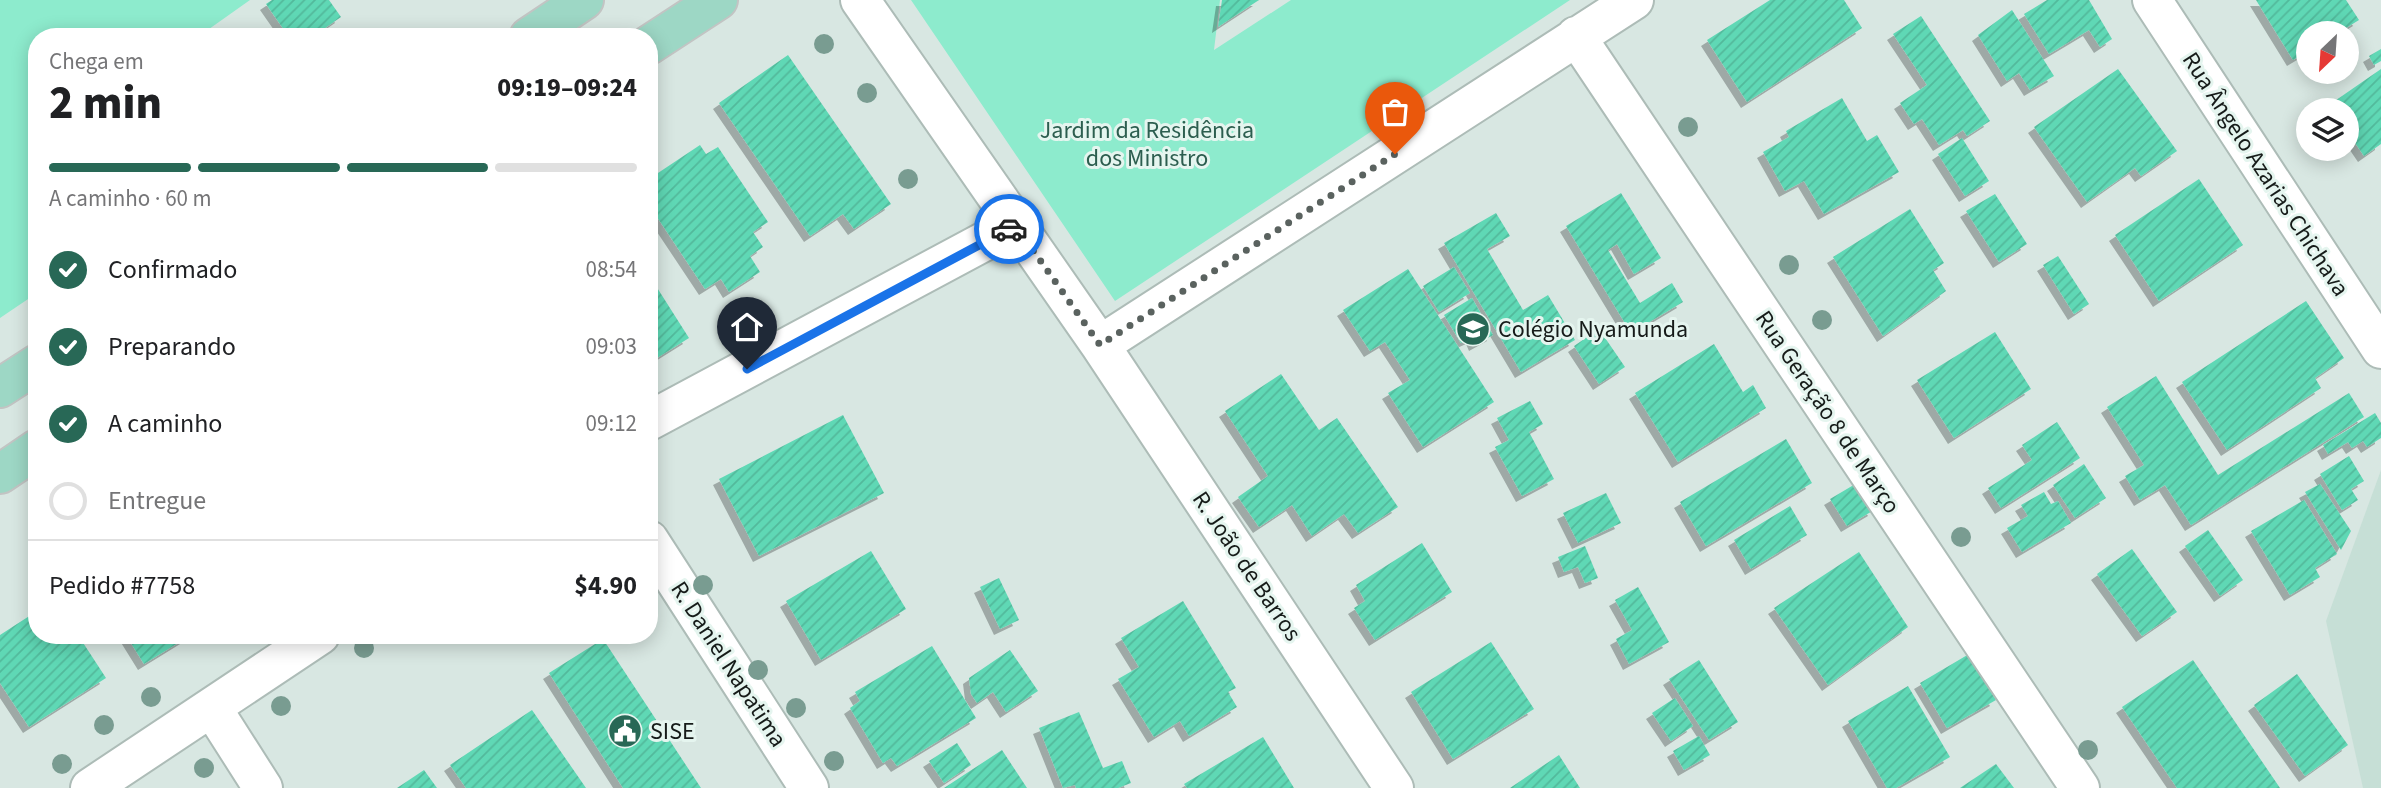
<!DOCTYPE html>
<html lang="pt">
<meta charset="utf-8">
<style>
:root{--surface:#fff;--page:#f6f6f6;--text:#202124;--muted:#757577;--line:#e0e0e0;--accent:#286856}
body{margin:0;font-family:"Source Sans 3",sans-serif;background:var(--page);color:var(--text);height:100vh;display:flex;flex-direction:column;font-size:26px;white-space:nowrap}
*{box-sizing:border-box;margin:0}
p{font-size:23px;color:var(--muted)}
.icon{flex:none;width:38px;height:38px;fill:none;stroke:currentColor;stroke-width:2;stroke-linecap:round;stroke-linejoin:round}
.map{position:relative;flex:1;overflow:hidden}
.details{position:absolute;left:28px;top:28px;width:630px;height:616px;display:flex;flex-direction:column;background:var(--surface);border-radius:28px;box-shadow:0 4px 18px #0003}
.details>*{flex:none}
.needle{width:46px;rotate:205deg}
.buttons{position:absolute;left:2296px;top:21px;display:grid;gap:14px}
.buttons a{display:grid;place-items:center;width:63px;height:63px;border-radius:50%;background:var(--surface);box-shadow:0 4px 18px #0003;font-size:35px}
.pin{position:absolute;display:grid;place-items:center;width:60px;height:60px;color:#fff;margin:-72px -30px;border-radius:50% 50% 50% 0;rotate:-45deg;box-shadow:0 0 7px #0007}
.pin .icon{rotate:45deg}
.courier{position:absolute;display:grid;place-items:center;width:70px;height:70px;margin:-35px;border:5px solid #1a73e8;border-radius:50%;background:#fff;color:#222;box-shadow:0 2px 9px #0007}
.headline em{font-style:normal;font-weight:800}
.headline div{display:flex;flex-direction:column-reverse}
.headline{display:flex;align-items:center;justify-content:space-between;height:119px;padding:0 21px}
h1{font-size:46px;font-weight:800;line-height:52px}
.bar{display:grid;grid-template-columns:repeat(4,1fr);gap:10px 7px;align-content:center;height:84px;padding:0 21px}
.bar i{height:9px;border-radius:5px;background:var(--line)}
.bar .active{background:var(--accent)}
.bar p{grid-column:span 4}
.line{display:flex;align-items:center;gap:18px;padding:0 21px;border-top:2px solid var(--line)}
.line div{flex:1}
ol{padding:0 21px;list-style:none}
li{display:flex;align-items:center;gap:21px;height:77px}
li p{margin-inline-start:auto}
li .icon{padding:7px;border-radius:50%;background:var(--accent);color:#fff;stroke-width:4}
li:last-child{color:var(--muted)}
li i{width:38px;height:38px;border:4px solid var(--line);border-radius:50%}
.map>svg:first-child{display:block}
.built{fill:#c6dfd6}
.green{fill:#8debcd}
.building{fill:url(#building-hatch);filter:url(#shadow)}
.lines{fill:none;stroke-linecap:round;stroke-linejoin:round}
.minor-casing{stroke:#adbcb7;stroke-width:42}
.major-casing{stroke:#c2c4c3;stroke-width:42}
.minor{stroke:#fff;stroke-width:38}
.major{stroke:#9dd7c5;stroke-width:38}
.tree{fill:#799c91}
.done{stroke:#5a625f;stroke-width:7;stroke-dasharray:0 12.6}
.route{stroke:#1a73e8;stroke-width:9}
.labels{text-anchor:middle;stroke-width:6;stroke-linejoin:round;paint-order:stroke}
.park-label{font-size:24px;fill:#2c5e4f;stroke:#e5f5ef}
.street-label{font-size:24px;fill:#161b19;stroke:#e5f5ef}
.poi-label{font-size:24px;fill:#161b19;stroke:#e5f5ef;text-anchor:start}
</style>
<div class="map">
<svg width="2381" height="788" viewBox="0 0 2381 788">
<defs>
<pattern id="building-hatch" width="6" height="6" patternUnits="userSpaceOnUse" patternTransform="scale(1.75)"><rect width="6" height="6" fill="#5fd8b5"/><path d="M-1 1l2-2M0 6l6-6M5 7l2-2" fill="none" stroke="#52b99b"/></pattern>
<filter id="shadow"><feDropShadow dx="-6" dy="6" stdDeviation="0" flood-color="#0004"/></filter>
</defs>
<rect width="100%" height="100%" fill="#d8e7e2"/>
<!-- built -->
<path class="built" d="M2381,470v318h-18l-37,-167z"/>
<!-- green -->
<path class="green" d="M0,0h250l-48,34 2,3h-167v256l-37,25z
M911,0h309l-6,50 77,-50h279l-455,301z"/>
<!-- building -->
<path class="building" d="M272,0h57l12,17 -29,20h-23l-23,-33z
M1222,0h37l-41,27z
M1770,0h74l18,28 -115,74 -40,-62z
M2047,0h42l23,39 -12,8 -11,-17 -40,24 -25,-40z
M2256,0h90l13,20 -21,13h-30v18l-15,9z
M2012,10l42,66 -24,14 -11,-17 -12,8 -29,-46z
M1921,16l69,105 -23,15 -4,-6 -24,15 -17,-26 -8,5 -14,-21 27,-18 -34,-51z
M2381,49v12l-7,4 -5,-9z
M788,55l103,149 -37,25 -11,-15 -33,22 -91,-133z
M2118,69l59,82 -36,25 -6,-8 -48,34 -53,-75z
M2381,69v75l-17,12 -17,-25v-21h-15l-3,-5z
M1842,98l25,43 10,-6 22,37 -75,42 -20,-33 -19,10 -22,-39 26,-15 -3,-6z
M1962,138l27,43 -24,15 -27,-42z
M700,145l6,9 12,-7 50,75 -15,10 10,15 -13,9 10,16 -31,20 -8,-13 -16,10 -56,-84v-26z
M2199,179l44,66 -84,56 -44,-66z
M1621,193l40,65 -27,16 -17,-30 -9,6 32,53 32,-20 11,19 -52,31 -65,-107z
M1995,194l32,50 -28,18 -33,-51z
M1910,209l34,54 -11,7 13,21 -63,45 -50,-79z
M1496,213l14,23 -23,13 36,61 25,-15 27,45 -54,32 -77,-129z
M2058,256l31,48 -15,10 -31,-49z
M1454,267l16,26 -31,19 -16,-26z
M1408,269l86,133 -71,45 -35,-54 22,-13 -25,-38 -15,9 -27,-41z
M649,275l40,63 -40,25z
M1472,298l21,37 -18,10 -3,-7 -11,5 -17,-28z
M2306,301l38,57 -29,20 6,10 -94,62 -45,-68z
M1599,329l26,38 -26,17 -25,-38z
M1995,332l36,57 -77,49 -37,-58z
M1714,344l29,48 10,-7 13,23 -88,54 -43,-69z
M1281,374l38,56 18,-12 61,89 -40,26 -14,-19 -32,22 -20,-31 -33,22 -21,-30 30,-21 -43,-65z
M2156,376l62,99 131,-82 15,24 -173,108 -26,-40 -25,15 -15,-24 19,-11 -37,-58z
M1530,401l13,23 -14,8 25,47 -32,17 -27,-49 14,-7 -12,-22z
M2375,413l6,10v15l-14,9 -4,-6 -11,7 -4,-6 -20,12 -5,-9z
M843,415l41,78 -125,63 -40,-77z
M2057,422l23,36 -79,50 -13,-20 44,-28 -10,-15z
M1786,439l26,44 -106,63 -26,-44z
M2349,456l15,25 -13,8 7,11 -16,10 -22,-36z
M2084,464l22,34 -31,20 -22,-33z
M1857,483l17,27 -27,16 -17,-27z
M2320,484l31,47 -10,19 -36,-58z
M2044,492l7,12 7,-3 13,22 -49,29 -15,-24 21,-12 -7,-11z
M1606,493l15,30 -43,20 -15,-30z
M2304,500l33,54 -22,14 5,9 -30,18 -39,-64z
M1790,506l17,29 -56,34 -17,-29z
M2208,530l35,50 -23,16 -35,-50z
M1422,543l30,49 -77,48 -21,-32 11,-7 -9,-16z
M1585,546l13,32 -13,5 -7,-16 -14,5 -6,-15z
M2132,549l45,63 -35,24 -45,-62z
M871,551l35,58 -85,51 -35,-59z
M1859,552l49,75 -80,58 -54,-77z
M999,578l20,42 -19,9 -20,-42z
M1638,587l31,55 -40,22 -13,-25 16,-9 -17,-30z
M1183,601l53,87 -8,4 9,15 -48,29 -9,-15 -26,16 -36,-58 21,-12 -18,-29z
M37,611v24h41l28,43 -77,49 -29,-44v-48z
M126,635h65l-47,29z
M603,639l98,149h-78l-74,-115z
M1491,642l43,67 -81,50 -42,-67z
M932,646l44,72 -79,48 -6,-8 -8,5 -33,-55 10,-7 -5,-9z
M1010,650l28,41 -32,21 -13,-20 -16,11 -6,-9 -2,-16z
M1969,654l27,46 -49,28 -27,-45z
M1699,660l39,62 -29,18 -40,-61z
M2193,660l87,128h-103l-55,-81z
M2297,674l51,71 -43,31 -51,-71z
M1908,686l42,71 -54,31h-9l-39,-67z
M1675,698l18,28 -22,15 -19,-28z
M532,710l54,78h-120l-16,-23z
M1079,712l24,56 19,-7 9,22 -13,5h-42l-1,-3 -12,3 -24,-60z
M1699,736l11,19 -26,15 -11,-19z
M1263,737l31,51h-107l-3,-4z
M957,743l14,22 -27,18 -15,-22z
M1002,750l25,38h-83z
M1559,755l21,33h-70z
M1996,764l18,24h-54z
M424,770l13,18h-40z"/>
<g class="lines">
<!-- minor casing -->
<g class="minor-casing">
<path id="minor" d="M860,0l240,345 294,443
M2152,0l229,349
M1576,36l504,752
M1100,345l534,-345
M649,421l366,-196
M649,540l160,248
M212,708l51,80
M90,788l230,-153"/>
</g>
<!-- major casing -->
<g class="major-casing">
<path id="major" d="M529,37l55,-37
M649,45l69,-45
M0,388l37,-24
M0,474l37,-25"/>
</g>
<!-- minor -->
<use href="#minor" class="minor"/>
<!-- major -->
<use href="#major" class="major"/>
</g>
<!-- trees -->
<g class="tree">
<circle cx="824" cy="44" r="10"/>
<circle cx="867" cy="93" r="10"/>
<circle cx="1688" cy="127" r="10"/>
<circle cx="908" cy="179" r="10"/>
<circle cx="1789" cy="265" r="10"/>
<circle cx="1822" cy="320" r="10"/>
<circle cx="1961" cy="537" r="10"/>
<circle cx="703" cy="585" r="10"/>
<circle cx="364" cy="648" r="10"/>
<circle cx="758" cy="670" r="10"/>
<circle cx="151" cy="697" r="10"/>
<circle cx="281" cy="706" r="10"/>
<circle cx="796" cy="708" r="10"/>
<circle cx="104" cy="725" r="10"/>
<circle cx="2088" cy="750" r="10"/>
<circle cx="834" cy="761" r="10"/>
<circle cx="62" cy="764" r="10"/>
<circle cx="204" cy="768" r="10"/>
</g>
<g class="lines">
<!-- done -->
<path class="done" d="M1009,229l7,-3 84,119 295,-191"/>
<!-- route -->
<path class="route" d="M747,369l262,-140"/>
</g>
<!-- icons -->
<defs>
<g id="school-disc" transform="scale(1.75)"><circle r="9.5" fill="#286856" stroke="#e5f5ef"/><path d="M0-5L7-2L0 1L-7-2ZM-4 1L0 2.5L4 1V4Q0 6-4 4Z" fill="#fff"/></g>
<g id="civic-disc" transform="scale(1.75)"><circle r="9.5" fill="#286856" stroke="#e5f5ef"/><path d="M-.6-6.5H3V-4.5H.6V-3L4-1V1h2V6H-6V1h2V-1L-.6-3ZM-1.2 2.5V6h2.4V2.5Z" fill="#fff"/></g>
</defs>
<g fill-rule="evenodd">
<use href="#school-disc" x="1473" y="329"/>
<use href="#civic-disc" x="625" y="731"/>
</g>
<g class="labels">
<!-- park labels -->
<g class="park-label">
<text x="1147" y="138">Jardim da Residência<tspan x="1147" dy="28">dos Ministro</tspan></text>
</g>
<!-- street labels -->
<g class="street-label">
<text transform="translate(2266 174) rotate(57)" y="8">Rua Ângelo Azarias Chichava</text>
<text transform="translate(1828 412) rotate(56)" y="8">Rua Geração 8 de Março</text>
<text transform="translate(1247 566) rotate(56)" y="8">R. João de Barros</text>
<text transform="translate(729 664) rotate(57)" y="8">R. Daniel Napatima</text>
</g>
<!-- poi labels -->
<g class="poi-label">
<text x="1498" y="337">Colégio Nyamunda</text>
<text x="650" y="739">SISE</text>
</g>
</g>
</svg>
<div class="buttons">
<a><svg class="needle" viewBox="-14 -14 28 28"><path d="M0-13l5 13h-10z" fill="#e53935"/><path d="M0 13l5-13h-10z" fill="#757577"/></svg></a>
<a><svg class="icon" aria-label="layers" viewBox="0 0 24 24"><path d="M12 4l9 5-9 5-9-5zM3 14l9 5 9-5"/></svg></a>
</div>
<div class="pin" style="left:1395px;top:154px;background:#ea580c"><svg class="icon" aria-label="bag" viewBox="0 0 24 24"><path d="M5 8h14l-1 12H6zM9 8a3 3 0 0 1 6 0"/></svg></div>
<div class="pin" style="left:747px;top:369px;background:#1f2937"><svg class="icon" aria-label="home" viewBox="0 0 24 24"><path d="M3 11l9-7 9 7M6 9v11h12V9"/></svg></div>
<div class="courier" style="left:1009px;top:229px"><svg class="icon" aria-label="car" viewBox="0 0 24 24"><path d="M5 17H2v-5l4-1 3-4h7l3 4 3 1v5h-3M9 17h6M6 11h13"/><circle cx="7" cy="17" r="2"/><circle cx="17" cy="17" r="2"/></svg></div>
<section class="details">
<div class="headline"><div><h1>2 min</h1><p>Chega em</p></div><em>09:19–09:24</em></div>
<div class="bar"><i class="active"></i><i class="active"></i><i class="active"></i><i></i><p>A caminho · 60 m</p></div>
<ol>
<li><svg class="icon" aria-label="check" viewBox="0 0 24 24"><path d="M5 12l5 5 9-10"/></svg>Confirmado<p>08:54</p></li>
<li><svg class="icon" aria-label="check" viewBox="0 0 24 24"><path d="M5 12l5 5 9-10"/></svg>Preparando<p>09:03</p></li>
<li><svg class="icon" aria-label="check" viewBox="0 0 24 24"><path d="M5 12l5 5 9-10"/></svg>A caminho<p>09:12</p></li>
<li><i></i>Entregue</li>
</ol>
<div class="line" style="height:91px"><div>Pedido #7758</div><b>$4.90</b></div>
</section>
</div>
